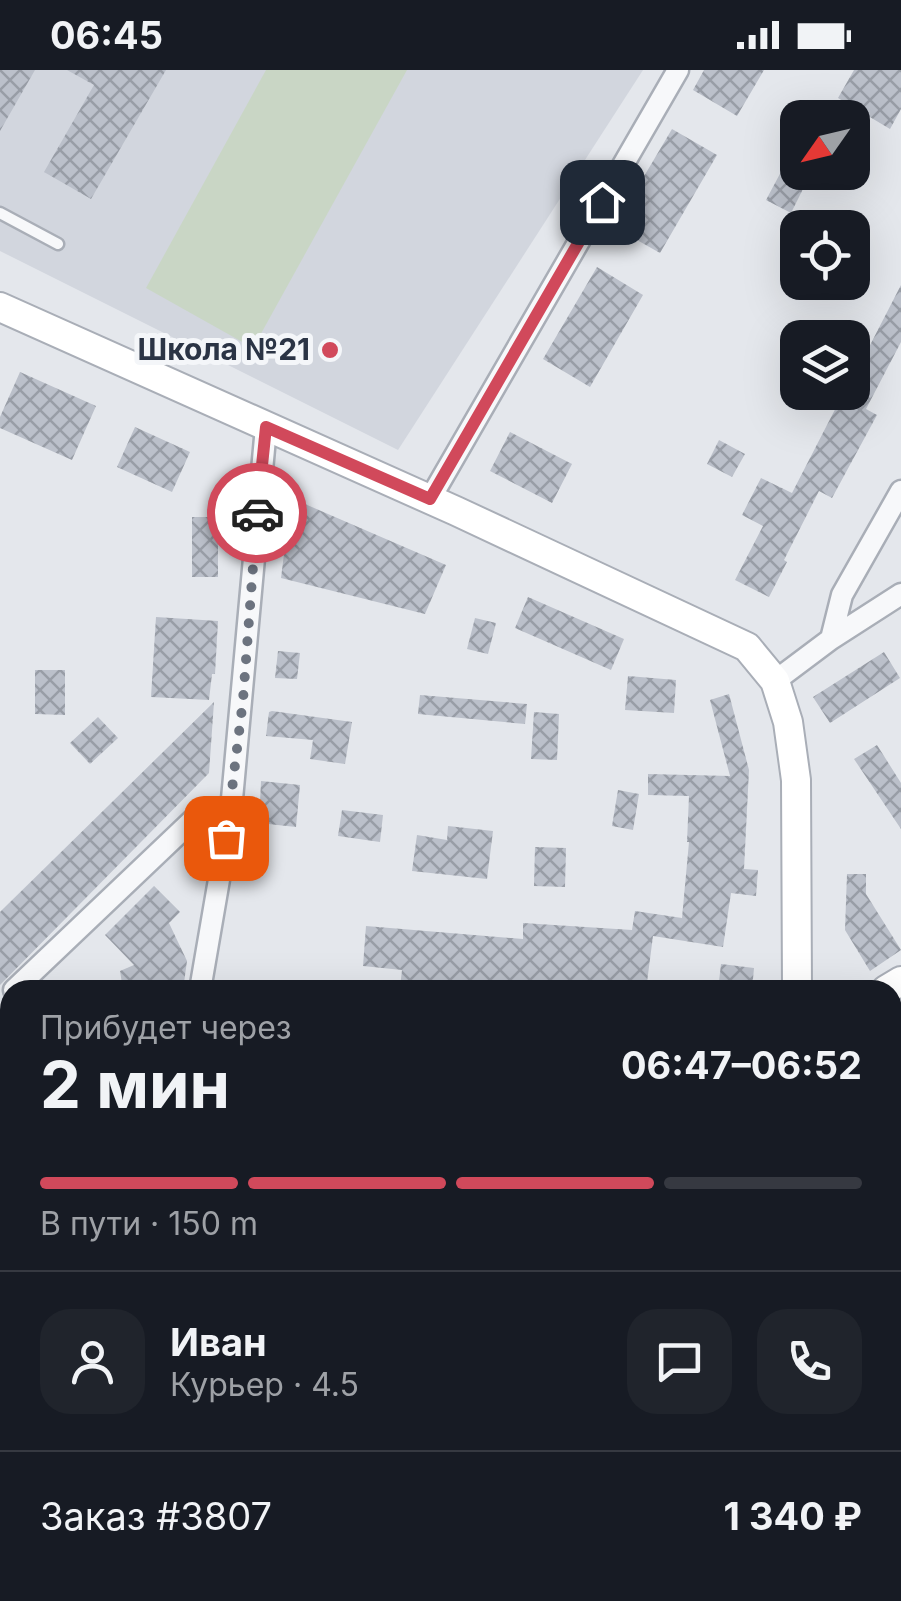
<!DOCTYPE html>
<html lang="ru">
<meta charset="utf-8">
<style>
:root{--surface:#171b24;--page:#20242c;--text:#f1f3f6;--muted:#9ea1a6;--line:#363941;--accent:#d1495b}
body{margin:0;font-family:Inter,sans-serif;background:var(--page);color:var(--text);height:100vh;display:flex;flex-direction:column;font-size:38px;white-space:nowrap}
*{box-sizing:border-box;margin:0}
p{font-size:32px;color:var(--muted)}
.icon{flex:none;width:55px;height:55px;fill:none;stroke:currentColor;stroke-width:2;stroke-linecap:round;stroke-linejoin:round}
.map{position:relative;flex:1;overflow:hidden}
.sheet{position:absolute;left:0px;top:910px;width:902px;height:622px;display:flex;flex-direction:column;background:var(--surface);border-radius:30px 30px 0 0;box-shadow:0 10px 40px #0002}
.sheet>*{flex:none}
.needle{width:65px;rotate:236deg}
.tools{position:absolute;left:780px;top:30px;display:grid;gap:20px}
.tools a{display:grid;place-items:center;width:90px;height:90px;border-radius:20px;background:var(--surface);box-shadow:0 10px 40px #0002;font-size:50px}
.pin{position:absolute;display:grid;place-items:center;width:85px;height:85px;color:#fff;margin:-42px;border-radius:20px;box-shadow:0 5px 15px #0006}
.courier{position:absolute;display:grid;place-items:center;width:100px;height:100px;margin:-50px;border:8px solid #d1495b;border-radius:50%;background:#fff;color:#222;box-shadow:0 2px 12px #0007}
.overview em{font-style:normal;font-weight:700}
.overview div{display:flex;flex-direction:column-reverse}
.overview{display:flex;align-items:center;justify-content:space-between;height:170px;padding:0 40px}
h1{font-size:65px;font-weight:700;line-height:75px}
.bar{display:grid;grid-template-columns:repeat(4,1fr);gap:15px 10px;align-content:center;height:120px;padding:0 40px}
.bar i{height:12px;border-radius:8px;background:var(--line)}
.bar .on{background:var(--accent)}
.bar p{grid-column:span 4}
.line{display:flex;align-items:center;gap:25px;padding:0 40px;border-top:2px solid var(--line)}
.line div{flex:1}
.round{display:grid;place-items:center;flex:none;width:105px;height:105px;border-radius:30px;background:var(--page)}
.status{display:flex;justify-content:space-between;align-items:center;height:70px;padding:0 50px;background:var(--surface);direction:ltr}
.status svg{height:28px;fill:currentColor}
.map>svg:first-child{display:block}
.built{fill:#d2d6de}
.grass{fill:#c9d6c5}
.building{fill:url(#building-cross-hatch)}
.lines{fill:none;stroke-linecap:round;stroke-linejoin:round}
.service-casing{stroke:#a9aeb7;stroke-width:15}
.minor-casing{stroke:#a9aeb7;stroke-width:25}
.secondary-casing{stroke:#a9aeb7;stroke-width:32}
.service{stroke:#f7f8fa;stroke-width:10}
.minor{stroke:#f7f8fa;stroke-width:20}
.secondary{stroke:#fff;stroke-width:28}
.done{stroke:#6c737f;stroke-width:10;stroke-dasharray:0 18}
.route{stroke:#d1495b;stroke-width:12}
.poi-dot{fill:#d1495b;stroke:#f4f6f9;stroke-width:4}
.labels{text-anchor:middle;stroke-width:10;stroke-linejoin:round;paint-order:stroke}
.poi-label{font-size:30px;font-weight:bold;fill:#2b3445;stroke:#f4f6f9;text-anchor:end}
</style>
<div class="status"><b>06:45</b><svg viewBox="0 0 49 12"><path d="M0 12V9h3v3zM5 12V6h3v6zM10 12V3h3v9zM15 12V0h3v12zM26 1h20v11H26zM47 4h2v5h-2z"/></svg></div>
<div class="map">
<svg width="901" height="1531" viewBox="0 0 901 1531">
<defs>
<pattern id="building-cross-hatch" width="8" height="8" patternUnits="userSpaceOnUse" patternTransform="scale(2.5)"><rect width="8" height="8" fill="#bbc0ca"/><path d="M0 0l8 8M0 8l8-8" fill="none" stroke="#989da6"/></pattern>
</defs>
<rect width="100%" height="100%" fill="#e4e7ec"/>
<!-- built -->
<path class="built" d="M0,0h643l-245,380 -398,-199z"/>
<!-- grass -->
<path class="grass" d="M266,0h141l-154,278 -107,-60z"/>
<!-- building -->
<path class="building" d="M0,0h35l-35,61z
M67,0h99l-75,129 -47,-27 50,-87z
M704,0h60l-27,46 -44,-26z
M854,0h47v39l-11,20 -52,-31z
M672,59l45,26 -57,98 -46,-26z
M782,100l24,13 -15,30 -25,-13z
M597,197l46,28 -53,92 -47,-28z
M901,215v57l-35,67 11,6 -45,83 -13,-7 -35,69 3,2 -18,35 -34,-17 28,-54 -21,-11 19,-37 31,15 52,-101h8v-33l7,-13 8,5z
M20,302l76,34 -24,54 -72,-32v-11z
M135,357l55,25 -18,40 -55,-25z
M510,362l62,32 -20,39 -62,-32z
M719,370l26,14 -13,23 -25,-13z
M291,428l155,67 -21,49 -144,-36z
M192,447h26v60h-26z
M528,527l96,42 -13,31 -96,-42z
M156,547l62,4 -3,53h-3l-3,26 -58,-3z
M475,548l21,5 -8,31 -21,-5z
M278,581l22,2 -3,26 -22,-1z
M884,582l16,26 -70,45 -17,-26z
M35,600h30v45l-30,-1z
M628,606l48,4 -2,33 -49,-3z
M729,624l20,76 -5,99 14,1 -2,26 -25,-3 -8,54 -70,-11 -7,54h-219l-27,-3 2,-17 -39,-4 3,-40 157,13v-16l109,7 3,-19 47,7 7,-76h-2l2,-46 -41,-1v-21l82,2 -20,-76z
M420,625l107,9 -2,20 -107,-10z
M214,632l-5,71 -209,212v-73z
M272,641l80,11 -7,42 -35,-5 3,-19 -47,-4 3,-24z
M534,642l25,2 -2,46 -26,-1z
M98,647l20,21 -28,26 -20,-21z
M877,675l24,38v46l-47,-70z
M261,711l39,4 -4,42 -37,-4z
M618,720l21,4 -6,36 -21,-4z
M342,740l41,5 -3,27 -42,-6z
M448,756l45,5 -6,48 -75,-8 5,-36 30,5z
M535,777l31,1 -1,39 -31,-1z
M847,804h19v20l35,56 -31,21 -25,-41z
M154,816l26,26 -11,11 18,38 -4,29h-60l-3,-19 14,-6 -29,-30z
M721,894l33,4 -2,22h-34z"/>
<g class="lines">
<!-- service casing -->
<g class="service-casing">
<path id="service" d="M0,143l58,31"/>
</g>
<!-- minor casing -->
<g class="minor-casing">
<path id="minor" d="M430,429l248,-429
M831,569l11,-44 59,-104
M775,611l56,-42 70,-45
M14,920l183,-174 34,-6
M200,920l31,-180 35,-383
M892,1223l9,14
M94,1531l1,-9
M898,1531l3,-10"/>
</g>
<!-- secondary casing -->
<g class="secondary-casing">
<path id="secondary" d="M0,237l456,204 291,136 28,34 13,41 8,58 1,210
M886,920l15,-9
M892,1128l9,-5
M633,1531l3,-9"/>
</g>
<!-- service -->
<use href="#service" class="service"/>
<!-- minor -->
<use href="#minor" class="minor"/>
<!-- secondary -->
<use href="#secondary" class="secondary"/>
</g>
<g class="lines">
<!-- done -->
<path class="done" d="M226,768l17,-138 14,-187"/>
<!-- route -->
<path class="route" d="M257,443l9,-86 164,72 172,-297"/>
</g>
<!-- markers -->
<circle class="poi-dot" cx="330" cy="280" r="10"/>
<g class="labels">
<!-- poi labels -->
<g class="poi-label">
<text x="310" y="290">Школа №21</text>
</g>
</g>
</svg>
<div class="tools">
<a><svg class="needle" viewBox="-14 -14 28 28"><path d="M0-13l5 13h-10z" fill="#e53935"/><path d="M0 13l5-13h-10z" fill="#9ea1a6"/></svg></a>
<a><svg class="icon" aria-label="locate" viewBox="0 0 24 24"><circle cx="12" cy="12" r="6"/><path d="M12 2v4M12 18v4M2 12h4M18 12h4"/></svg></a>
<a><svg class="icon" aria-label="layers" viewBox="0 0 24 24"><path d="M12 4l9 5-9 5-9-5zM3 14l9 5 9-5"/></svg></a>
</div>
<div class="pin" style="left:226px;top:768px;background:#ea580c"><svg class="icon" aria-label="bag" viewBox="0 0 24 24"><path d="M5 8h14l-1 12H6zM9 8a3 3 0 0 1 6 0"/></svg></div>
<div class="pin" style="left:602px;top:132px;background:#1f2937"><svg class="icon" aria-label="home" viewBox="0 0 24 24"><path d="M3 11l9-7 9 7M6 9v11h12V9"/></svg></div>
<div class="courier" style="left:257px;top:443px"><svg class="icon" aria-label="car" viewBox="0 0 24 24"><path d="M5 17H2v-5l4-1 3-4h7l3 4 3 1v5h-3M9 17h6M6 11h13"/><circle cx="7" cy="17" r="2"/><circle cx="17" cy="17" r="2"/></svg></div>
<section class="sheet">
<div class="overview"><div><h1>2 мин</h1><p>Прибудет через</p></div><em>06:47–06:52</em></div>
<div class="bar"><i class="on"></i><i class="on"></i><i class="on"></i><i></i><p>В пути · 150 m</p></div>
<div class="line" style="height:180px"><a class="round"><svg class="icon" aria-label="person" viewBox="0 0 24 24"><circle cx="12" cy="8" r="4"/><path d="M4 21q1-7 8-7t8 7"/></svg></a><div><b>Иван</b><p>Курьер · 4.5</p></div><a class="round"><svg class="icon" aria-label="chat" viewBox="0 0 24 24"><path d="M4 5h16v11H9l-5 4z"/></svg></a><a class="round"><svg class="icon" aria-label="phone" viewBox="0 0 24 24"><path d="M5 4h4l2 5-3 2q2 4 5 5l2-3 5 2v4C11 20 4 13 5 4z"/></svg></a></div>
<div class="line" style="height:130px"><div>Заказ #3807</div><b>1 340 ₽</b></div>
</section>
</div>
